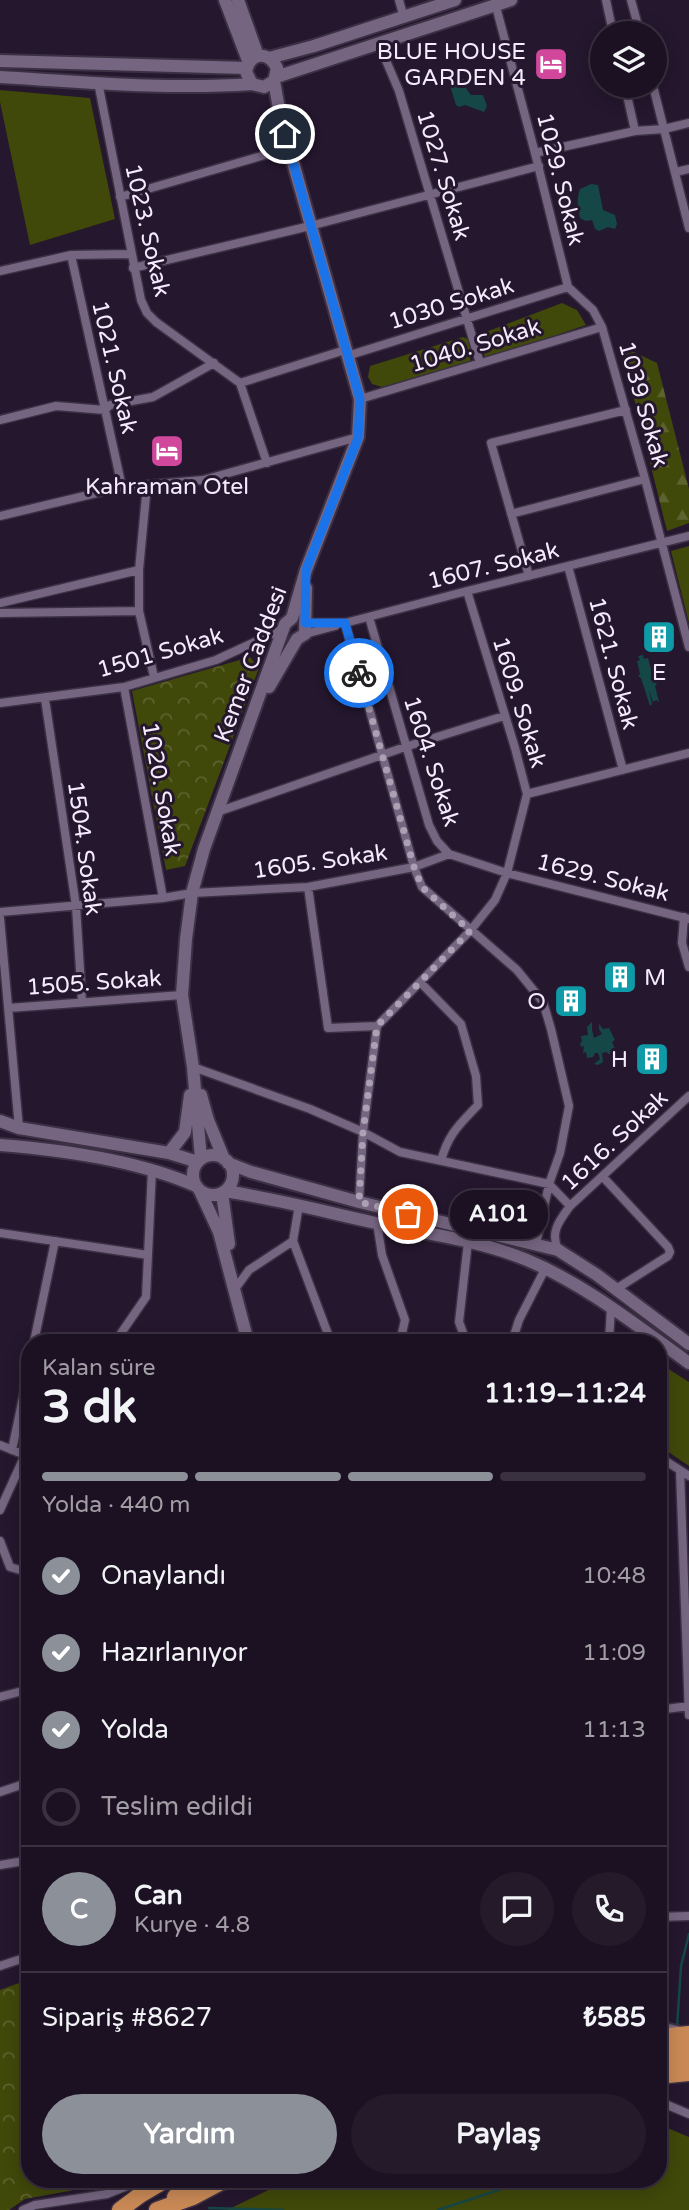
<!DOCTYPE html>
<html lang="tr">
<meta charset="utf-8">
<style>
:root{--surface:#1c1122;--page:#251a2a;--text:#f1f3f6;--muted:#a09da5;--line:#3a3140;--accent:#8c9099}
body{margin:0;font-family:"Varela Round",sans-serif;background:var(--page);color:var(--text);height:100vh;display:flex;flex-direction:column;font-size:26px;white-space:nowrap}
*{box-sizing:border-box;margin:0}
p{font-size:23px;color:var(--muted)}
.icon{flex:none;width:38px;height:38px;fill:none;stroke:currentColor;stroke-width:2;stroke-linecap:round;stroke-linejoin:round}
.map{position:relative;flex:1;overflow:hidden}
.details{position:absolute;left:21px;top:1334px;width:646px;height:854px;display:flex;flex-direction:column;background:var(--surface);border-radius:28px;box-shadow:0 4px 18px #0003,0 0 0 2px var(--line)}
.details>*{flex:none}
.tools{position:absolute;left:590px;top:21px;display:grid;gap:14px}
.tools a{display:grid;place-items:center;width:77px;height:77px;border-radius:50%;background:var(--surface);box-shadow:0 4px 18px #0003,0 0 0 2px var(--line);font-size:35px}
.pin{position:absolute;display:grid;place-items:center;width:60px;height:60px;color:#fff;margin:-30px;border:4px solid #fff;border-radius:50%;box-shadow:0 2px 7px #0007}
.courier{position:absolute;display:grid;place-items:center;width:70px;height:70px;margin:-35px;border:5px solid #1a73e8;border-radius:50%;background:#fff;color:#222;box-shadow:0 2px 9px #0007}
.bubble{position:absolute;height:49px;border-radius:24px;background:var(--surface);box-shadow:0 4px 18px #0003,0 0 0 2px var(--line);font-size:23px;font-weight:700;line-height:49px;text-align:center}
.head em{font-style:normal;font-weight:700}
.head div{display:flex;flex-direction:column-reverse}
.head{display:flex;align-items:center;justify-content:space-between;height:119px;padding:0 21px}
h1{font-size:46px;font-weight:700;line-height:52px}
.bar{display:grid;grid-template-columns:repeat(4,1fr);gap:10px 7px;align-content:center;height:84px;padding:0 21px}
.bar i{height:9px;border-radius:5px;background:var(--line)}
.bar .selected{background:var(--accent)}
.bar p{grid-column:span 4}
.line{display:flex;align-items:center;gap:18px;padding:0 21px;border-top:2px solid var(--line)}
.line div{flex:1}
.round{display:grid;place-items:center;flex:none;width:74px;height:74px;border-radius:37px;background:var(--page)}
ol{padding:0 21px;list-style:none}
li{display:flex;align-items:center;gap:21px;height:77px}
li p{margin-inline-start:auto}
li .icon{padding:7px;border-radius:50%;background:var(--accent);color:#fff;stroke-width:4}
li:last-child{color:var(--muted)}
li i{width:38px;height:38px;border:4px solid var(--line);border-radius:50%}
.button{display:flex;gap:14px;margin-top:auto;padding:14px 21px}
.button a{flex:1;height:80px;border-radius:42px;background:var(--accent);color:#fff;font-size:28px;font-weight:700;line-height:80px;text-align:center}
.button a+a{background:var(--page);color:var(--text)}
.map>svg:first-child{display:block}
.grass{fill:#40480a}
.forest{fill:url(#forest-firs)}
.park{fill:url(#park-crowns)}
.water{fill:#154747}
.lines{fill:none;stroke-linecap:round;stroke-linejoin:round}
.stream{stroke:#154747;stroke-width:2.5}
.street-casing{stroke:#3c3144;stroke-width:11}
.secondary-casing{stroke:#3c3144;stroke-width:16}
.highway-casing{stroke:#3c3144;stroke-width:19}
.street{stroke:#766581;stroke-width:8}
.secondary{stroke:#766581;stroke-width:12}
.highway{stroke:#c98956;stroke-width:16}
.done{stroke:#aca1b4;stroke-width:7;stroke-dasharray:0 12.6}
.route{stroke:#1a73e8;stroke-width:9}
.labels{text-anchor:middle;stroke-width:6;stroke-linejoin:round;paint-order:stroke}
.poi-label{font-size:23px;fill:#f5ebfc;stroke:#25172e;text-anchor:end}
.street-label{font-size:23px;fill:#f5ebfc;stroke:#25172e}
</style>
<div class="map">
<svg width="689" height="2210" viewBox="0 0 689 2210">
<defs>
<pattern id="forest-firs" width="22" height="20" patternUnits="userSpaceOnUse" patternTransform="scale(1.75)"><rect width="22" height="20" fill="#40480a"/><path d="M5 1l3.5 6h-7zM16 11l3.5 6h-7z" fill="#5c632f"/></pattern>
<pattern id="park-crowns" width="20" height="18" patternUnits="userSpaceOnUse" patternTransform="scale(1.75)"><rect width="20" height="18" fill="#40480a"/><path d="M2 6a3 3 0 1 1 6 0M12 15a3 3 0 1 1 6 0" fill="none" stroke="#5c632f"/></pattern>
</defs>
<rect width="100%" height="100%" fill="#25172e"/>
<!-- grass -->
<path class="grass" d="M0,90l90,8 25,121 -85,26 -30,-143z
M562,303l15,7 9,15 -97,33 -4,-1 -7,-22z
M463,337l5,2 3,12 -1,11 -7,3 -81,22 -10,-3 -4,-7 2,-11z
M689,546v77l-18,-72z
M659,1363l30,19v84l-31,-21z
M658,2124l31,13v73h-462l64,-31h367z"/>
<!-- forest -->
<path class="forest" d="M621,346l36,17 32,126v34l-22,8z"/>
<!-- park -->
<path class="park" d="M250,657l9,11 -74,198 -19,4 -34,-179z
M30,1979v200h88l-11,5 -82,15 -16,11h-9v-220z"/>
<!-- water -->
<path class="water" d="M454,78l10,1 3,11 4,5h12l4,11 -3,6 -19,-7 -6,2 -3,-2 -6,-19z
M591,184l7,1 5,25 12,5 2,9 -2,5 -7,-2 -9,4 -4,-2 -3,-9 -6,1 -6,-3c-2,-11 -4,-18 0,-29z
M643,655l1,4 4,-1 6,23 3,3 -2,2 4,16 -3,-2 -3,2 -4,-12 3,14 -2,2 -9,-28 -3,-2 2,-2 -3,-13 3,-1 -2,-4z
M592,1022v8l2,8 8,-4 -3,-5v-5l4,5 6,-1 6,12 -3,2 3,7 -4,2v3h-3l-1,-2 -5,1 1,9 -5,3 -4,-1 6,-5 -2,-6h-3l-2,4 -6,1 -1,-6 -3,1 1,-7 -3,1 -1,-4 2,-1 -1,-6 7,-1 -1,-8z"/>
<g class="lines">
<!-- stream -->
<path class="stream" d="M677,2027l4,-61 8,-32
M209,2208l74,2
M438,2210l94,-31"/>
<!-- street casing -->
<g class="street-casing">
<path id="street" d="M399,0l5,18
M606,0l7,33
M631,0l9,33
M495,3l40,150 33,134 25,23 9,17 43,152 44,168
M379,44l20,47 81,272
M98,82l43,218 6,13 9,9 84,61 27,80
M625,86l10,45
M653,86l36,142
M535,153l100,-22 29,-2 25,-6
M676,172l13,-3
M120,197l169,-49
M71,255l51,232
M133,268l177,-42 229,-60
M0,271l71,-16 60,-1
M347,356l221,-69
M240,383l105,-33
M360,399l242,-72
M0,420l56,-14 49,4 5,-5 43,-8 61,-34
M147,485l-8,85v41l15,66
M511,514l134,-35
M0,516l122,-29 81,-7 155,-43
M568,566l55,204
M529,576l-38,-133 135,-33
M0,603l139,-33
M0,613l139,-2
M369,617l60,208 8,16 12,13 58,19 182,46
M305,623h40l122,-32 222,-55
M345,623l69,244 8,20 95,83 26,32 8,27 18,77 -9,47 -11,31 -13,60
M305,634l30,-8
M124,687l39,211
M45,699l31,207 6,96
M0,703l124,-16 92,-27 67,-31
M527,794l162,-41
M217,812l188,-65 99,-31
M308,887l20,141 49,-2
M0,912l163,-14 29,-5 116,-6 106,-20 35,-13
M684,917l-2,26 7,24
M0,918l19,210
M420,982l41,42 15,52 2,29c-18,19 -30,29 -37,56
M9,1008l173,-13
M193,1067l117,42 53,23 37,20 149,32 21,22
M603,1177l65,70 2,5 -2,4 -52,33
M359,1202l4,-70 14,-106 93,-95 25,-31 12,-27 20,-79 -12,-46 -48,-157
M299,1205l-6,36 38,101
M377,1223l5,32 23,65 -5,22
M0,1233l148,22
M468,1242l-9,80 7,19 3,1
M558,1250c-8,-18 1,-29 12,-44l119,-110
M235,1289l14,-19 44,-29
M34,1342l21,-101
M115,1342l31,-45 6,-127
M169,1342l1,-3
M512,1342l7,-22 26,-51
M609,1342l2,-35
M0,1445l30,12
M12,1450l18,-86
M658,1456l31,20
M680,1471l9,244
M0,1510l25,-55
M0,1541l10,26 20,6
M0,1697l30,-8
M658,1710l31,-4
M24,1784l6,18
M0,1792l30,-10
M0,1865l30,-5
M658,1917l31,-1
M0,1966l30,-10
M658,2101l31,13
M23,2210l12,-5 72,-11 38,-15"/>
</g>
<!-- secondary casing -->
<g class="secondary-casing">
<path id="secondary" d="M225,0l24,63
M238,0l20,56
M269,58l45,-12 141,-46
M0,61l247,7
M0,77c83,5 169,13 252,7
M276,77l235,-77
M269,687l28,-48 8,-5 1,-46
M201,1095l7,25 16,39
M0,1121l19,7 150,25 29,9
M0,1145c64,5 137,15 196,41
M169,1153l16,-21 5,-37
M193 1175a20 20 0 1 1 40 0a20 20 0 1 1-40 0Z
M201,1159l-8,-92 -11,-72 4,-56 6,-46 12,-44 81,-225 7,-6 14,-48 52,-133 2,-38 -79,-279 -7,-39 3,-13c-9,-18 -27,-16 -31,4l6,12 12,3 10,-6
M228,1163l23,9 108,30 199,48 39,25 92,69
M200,1191l19,41 29,110
M225,1191c51,8 101,21 151,32 51,11 103,17 151,37 59,25 110,66 162,103
M222,1193l7,51
M658,2023l6,6 13,3"/>
</g>
<!-- highway casing -->
<g class="highway-casing">
<path id="highway" d="M658,2037l31,-3
M658,2050l31,-3
M658,2063l31,-2
M658,2076l31,-3
M175,2197l27,-18
M120,2210l20,-15 27,-16
M157,2210l36,-13 34,-18"/>
</g>
<!-- street -->
<use href="#street" class="street"/>
<!-- secondary -->
<use href="#secondary" class="secondary"/>
<!-- highway -->
<use href="#highway" class="highway"/>
</g>
<g class="lines">
<!-- done -->
<path class="done" d="M359,673l55,194 8,20 48,44 -93,95 -14,106 -4,70 49,12"/>
<!-- route -->
<path class="route" d="M285,134l75,265 -2,39 -52,132 -1,53h40l14,50"/>
</g>
<!-- icons -->
<defs>
<g id="hotel-square" transform="scale(1.75)"><rect x="-9" y="-9" width="18" height="18" rx="4" fill="#d1479c" stroke="#25172e"/><path d="M-6-4.5h1.5V1H6V5H4.5V3h-9V5H-6ZM-4 0a1.8 1.8 0 1 1 3.6 0ZM.5 0V-2.5h3Q6-2.5 6 0Z" fill="#fff"/></g>
<g id="building-square" transform="scale(1.75)"><rect x="-9" y="-9" width="18" height="18" rx="4" fill="#0f9aa8" stroke="#25172e"/><path d="M-4-6H4V6H1V3H-1V6H-4ZM-2.5-4.3h1.7v1.8h-1.7ZM.8-4.3h1.7v1.8H.8ZM-2.5-1h1.7V.8h-1.7ZM.8-1h1.7V.8H.8Z" fill="#fff"/></g>
</defs>
<g fill-rule="evenodd">
<use href="#hotel-square" x="551" y="64"/>
<use href="#hotel-square" x="167" y="451"/>
<use href="#building-square" x="659" y="637"/>
<use href="#building-square" x="620" y="977"/>
<use href="#building-square" x="571" y="1001"/>
<use href="#building-square" x="652" y="1059"/>
</g>
<g class="labels">
<!-- poi labels -->
<g class="poi-label">
<text x="526" y="59">BLUE HOUSE<tspan x="526" dy="26">GARDEN 4</tspan></text>
<text x="167" y="494" text-anchor="middle">Kahraman Otel</text>
<text x="659" y="680" text-anchor="middle">E</text>
<text x="644" y="985" text-anchor="start">M</text>
<text x="546" y="1009">O</text>
<text x="628" y="1067">H</text>
</g>
<!-- street labels -->
<g class="street-label">
<text transform="translate(444 175) rotate(73)" y="8">1027. Sokak</text>
<text transform="translate(561 179) rotate(76)" y="8">1029. Sokak</text>
<text transform="translate(148 230) rotate(77)" y="8">1023. Sokak</text>
<text transform="translate(451 303) rotate(-17)" y="8">1030 Sokak</text>
<text transform="translate(475 345) rotate(-17)" y="8">1040. Sokak</text>
<text transform="translate(115 367) rotate(77)" y="8">1021. Sokak</text>
<text transform="translate(644 404) rotate(74)" y="8">1039 Sokak</text>
<text transform="translate(493 565) rotate(-14)" y="8">1607. Sokak</text>
<text transform="translate(160 652) rotate(-16)" y="8">1501 Sokak</text>
<text transform="translate(614 663) rotate(75)" y="8">1621. Sokak</text>
<text transform="translate(250 664) rotate(-69)" y="8">Kemer Caddesi</text>
<text transform="translate(520 702) rotate(73)" y="8">1609. Sokak</text>
<text transform="translate(432 761) rotate(72)" y="8">1604. Sokak</text>
<text transform="translate(162 789) rotate(80)" y="8">1020. Sokak</text>
<text transform="translate(85 848) rotate(82)" y="8">1504. Sokak</text>
<text transform="translate(320 861) rotate(-8)" y="8">1605. Sokak</text>
<text transform="translate(603 877) rotate(14)" y="8">1629. Sokak</text>
<text transform="translate(94 982) rotate(-4)" y="8">1505. Sokak</text>
<text transform="translate(614 1140) rotate(-43)" y="8">1616. Sokak</text>
</g>
</g>
</svg>
<div class="tools">
<a><svg class="icon" aria-label="layers" viewBox="0 0 24 24"><path d="M12 4l9 5-9 5-9-5zM3 14l9 5 9-5"/></svg></a>
</div>
<div class="pin" style="left:408px;top:1214px;background:#ea580c"><svg class="icon" aria-label="bag" viewBox="0 0 24 24"><path d="M5 8h14l-1 12H6zM9 8a3 3 0 0 1 6 0"/></svg></div>
<div class="pin" style="left:285px;top:134px;background:#1f2937"><svg class="icon" aria-label="home" viewBox="0 0 24 24"><path d="M3 11l9-7 9 7M6 9v11h12V9"/></svg></div>
<div class="courier" style="left:359px;top:673px"><svg class="icon" aria-label="bike" viewBox="0 0 24 24"><circle cx="6" cy="16" r="4"/><circle cx="18" cy="16" r="4"/><path d="M6 16l4-8h5l3 8M10 8l3 8H6M13 5h3"/></svg></div>
<div class="bubble" style="left:450px;top:1190px;width:98px">A101</div>
<section class="details">
<div class="head"><div><h1>3 dk</h1><p>Kalan süre</p></div><em>11:19–11:24</em></div>
<div class="bar"><i class="selected"></i><i class="selected"></i><i class="selected"></i><i></i><p>Yolda · 440 m</p></div>
<ol>
<li><svg class="icon" aria-label="check" viewBox="0 0 24 24"><path d="M5 12l5 5 9-10"/></svg>Onaylandı<p>10:48</p></li>
<li><svg class="icon" aria-label="check" viewBox="0 0 24 24"><path d="M5 12l5 5 9-10"/></svg>Hazırlanıyor<p>11:09</p></li>
<li><svg class="icon" aria-label="check" viewBox="0 0 24 24"><path d="M5 12l5 5 9-10"/></svg>Yolda<p>11:13</p></li>
<li><i></i>Teslim edildi</li>
</ol>
<div class="line" style="height:126px"><b class="round" style="background:var(--accent);color:#fff">C</b><div><b>Can</b><p>Kurye · 4.8</p></div><a class="round"><svg class="icon" aria-label="chat" viewBox="0 0 24 24"><path d="M4 5h16v11H9l-5 4z"/></svg></a><a class="round"><svg class="icon" aria-label="phone" viewBox="0 0 24 24"><path d="M5 4h4l2 5-3 2q2 4 5 5l2-3 5 2v4C11 20 4 13 5 4z"/></svg></a></div>
<div class="line" style="height:91px"><div>Sipariş #8627</div><b>₺585</b></div>
<div class="button"><a>Yardım</a><a>Paylaş</a></div>
</section>
</div>
